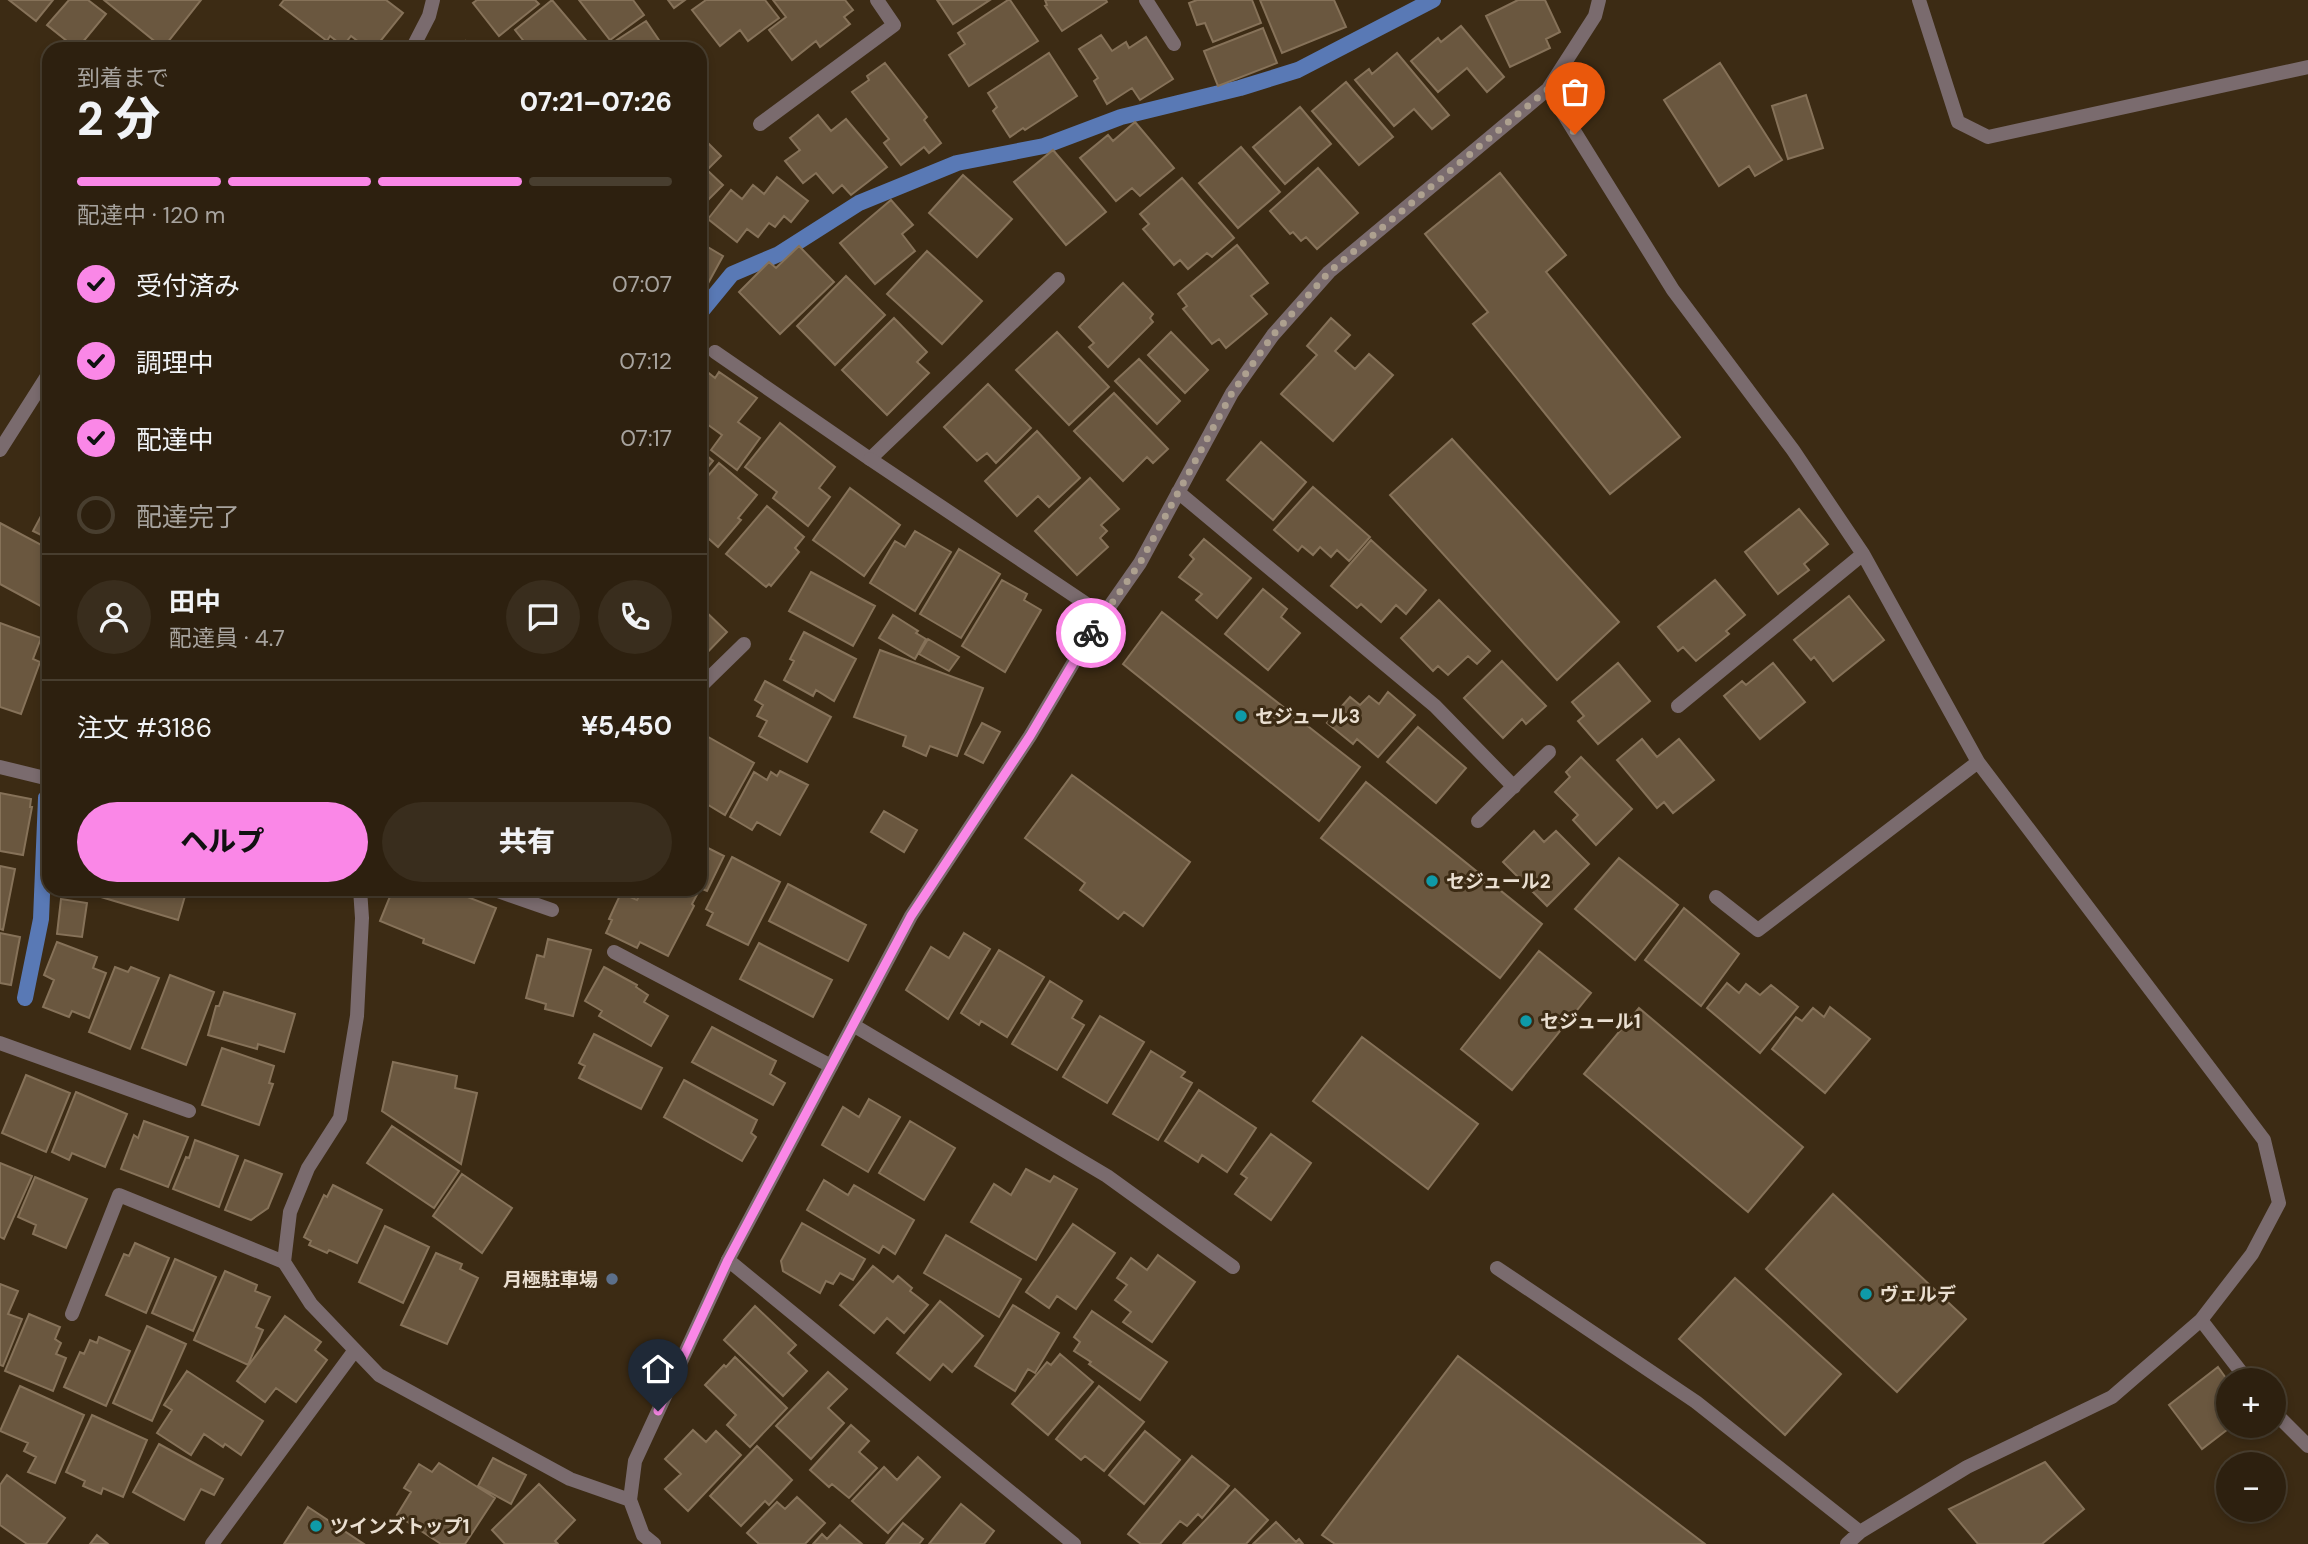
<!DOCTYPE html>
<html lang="ja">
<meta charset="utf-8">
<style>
:root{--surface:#2d200f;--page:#392d1d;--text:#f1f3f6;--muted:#a7a39e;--line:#483e2f;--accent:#fa87e7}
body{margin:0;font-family:"DM Sans","Noto Sans JP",sans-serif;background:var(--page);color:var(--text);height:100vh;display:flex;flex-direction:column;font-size:26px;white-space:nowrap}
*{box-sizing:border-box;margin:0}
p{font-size:23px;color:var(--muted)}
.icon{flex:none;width:38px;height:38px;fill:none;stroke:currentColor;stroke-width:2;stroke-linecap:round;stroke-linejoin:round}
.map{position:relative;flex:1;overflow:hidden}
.details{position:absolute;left:42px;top:42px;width:665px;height:854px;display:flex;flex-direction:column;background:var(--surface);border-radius:21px;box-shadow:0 4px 10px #0003,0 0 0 2px var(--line)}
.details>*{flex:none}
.controls{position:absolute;left:2216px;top:1368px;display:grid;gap:14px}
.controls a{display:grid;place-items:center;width:70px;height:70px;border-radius:50%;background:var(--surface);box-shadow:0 4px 10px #0003,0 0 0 2px var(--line);font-size:35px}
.pin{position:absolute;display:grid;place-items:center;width:60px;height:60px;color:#fff;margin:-72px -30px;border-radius:50% 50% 50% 0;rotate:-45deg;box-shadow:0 0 7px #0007}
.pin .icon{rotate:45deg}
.courier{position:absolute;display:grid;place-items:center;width:70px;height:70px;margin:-35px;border:5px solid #fa87e7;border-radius:50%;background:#fff;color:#222;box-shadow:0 2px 9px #0007}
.summary em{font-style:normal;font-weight:800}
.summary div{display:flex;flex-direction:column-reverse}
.summary{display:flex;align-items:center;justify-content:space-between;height:119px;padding:0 35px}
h1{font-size:46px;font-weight:800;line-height:52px}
.bar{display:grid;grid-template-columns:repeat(4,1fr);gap:10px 7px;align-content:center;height:84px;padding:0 35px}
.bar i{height:9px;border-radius:5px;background:var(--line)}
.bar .selected{background:var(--accent)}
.bar p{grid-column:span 4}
.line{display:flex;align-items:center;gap:18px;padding:0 35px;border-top:2px solid var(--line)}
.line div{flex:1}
.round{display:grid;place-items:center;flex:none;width:74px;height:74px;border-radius:37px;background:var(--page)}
ol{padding:0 35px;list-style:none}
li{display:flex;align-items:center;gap:21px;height:77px}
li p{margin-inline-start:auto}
li .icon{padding:7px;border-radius:50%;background:var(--accent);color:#111;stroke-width:4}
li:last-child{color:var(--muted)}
li i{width:38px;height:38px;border:4px solid var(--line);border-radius:50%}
.button{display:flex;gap:14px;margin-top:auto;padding:14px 35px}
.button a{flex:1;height:80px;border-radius:42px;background:var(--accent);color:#111;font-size:28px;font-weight:800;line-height:80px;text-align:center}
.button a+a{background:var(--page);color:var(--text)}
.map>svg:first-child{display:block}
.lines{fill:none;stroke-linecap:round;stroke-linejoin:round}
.stream{stroke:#5979b5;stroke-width:16}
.building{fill:#6a573f;stroke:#867259;stroke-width:2}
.lane{stroke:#7a6b6e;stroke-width:14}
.street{stroke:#7a6b6e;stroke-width:14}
.done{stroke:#ada08f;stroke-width:7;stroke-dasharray:0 12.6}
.route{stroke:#fa87e7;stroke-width:9}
.culture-dot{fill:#0f9aa8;stroke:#3c2b14;stroke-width:2.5}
.service-dot{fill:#5c6f8a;stroke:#3c2b14;stroke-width:2.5}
.labels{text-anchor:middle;stroke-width:6;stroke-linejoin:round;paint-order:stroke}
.poi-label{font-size:19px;font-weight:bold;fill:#eadfd1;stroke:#3c2b14;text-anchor:start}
</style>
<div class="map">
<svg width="2308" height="1544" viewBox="0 0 2308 1544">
<rect width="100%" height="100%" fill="#3c2b14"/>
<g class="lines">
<!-- stream -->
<path class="stream" d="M700,313l32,-39 47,-20 80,-51 98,-40 87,-17 77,-29 119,-29 58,-18 135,-70
M25,998l16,-79 5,-121"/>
</g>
<!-- building -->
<path class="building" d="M9,0h44l-17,21z
M69,0h19l18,14 -29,35 -30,-24z
M104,0h97l-38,48z
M284,0h102l17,13 -29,36h-6l-17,-13 -8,10 -13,-10 -3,5 -47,-36z
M477,0h58l4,4 -40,32 -26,-33z
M552,0l39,46 -4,3h-57l-15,-19z
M579,0h54l11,15 -34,25z
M668,0h17l-11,8z
M706,0h59l14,18 -31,23 -8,-11 -20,16 -28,-36z
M773,0h72l8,10 -9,7 6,7 -30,23 -4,-6 -24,19 -23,-30 17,-13z
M937,0h53l-37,24z
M1008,0h2l28,41 -69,45 -20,-31 16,-11 -7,-11z
M1045,0h61l1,2 -45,29 -17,-25 2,-1z
M1197,0h55l9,23 -48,19 -8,-19 -8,2 -8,-22z
M1260,0h74l12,27 -64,26z
M1518,0h27l15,32 -14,7 4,9 -40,19 -24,-51z
M646,21l19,28h-62z
M1461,26l43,51 -17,15 -20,-24 -29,24 -27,-31 27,-23 3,4z
M1263,28l14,35 -59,23 -14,-35z
M1101,35l11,16 14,-9 3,6 17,-11 27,42 -33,21 -8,-12 -25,16 -13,-23 4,-3 -19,-29z
M466,41l12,8h-17z
M1049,53l28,43 -52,34 -2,-2 -13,9 -17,-26 4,-4 -9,-14z
M1397,53l52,62 -17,14 -18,-20 -20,17 -39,-46 14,-11 3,5z
M885,63l42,54 -3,3 17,23 -12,10 -5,-6 -23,18 -17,-22 5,-4 -37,-47 17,-12 -2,-4z
M1720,63l62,97 -27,16 -6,-10 -30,20 -55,-86z
M1346,82l47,55 -34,28 -47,-54z
M1806,95l17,53 -35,11 -16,-53z
M1300,107l31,37 -46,40 -32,-37z
M818,115l13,16 15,-12 41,48 -36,28 -9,-10 -9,8 -17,-20 -13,10 -18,-22 15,-11 -10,-12z
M1135,122l39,46 -34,28 -8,-8 -16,13 -36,-43 28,-23 5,6z
M700,135l21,21 -14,14 16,15 -23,23z
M1241,147l39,45 -42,36 -39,-45z
M1053,150l53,62 -40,33 -52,-63z
M1318,168l40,45 -41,36 -11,-12 -5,4 -8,-9 -3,2 -20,-23z
M1500,173l66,82 -20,17 134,165 -70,57 -137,-170 15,-12 -63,-78z
M963,175l49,44 -35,38 -48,-44z
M777,177l31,24 -17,21 -7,-6 -9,11 -6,-4 -11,14 -11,-8 -10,13 -29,-23 23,-29 11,9 11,-14 11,9z
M1182,178l52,60 -22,19 -5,-4 -19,16 -8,-9 -6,5 -31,-36 6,-5 -9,-10z
M891,200l22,25 -11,9 13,17 -40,33 -35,-41z
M700,239l3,1 -2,3 22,13 -23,42z
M1237,245l31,38 -17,13 16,18 -41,34 -7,-9 -7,5 -29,-35 4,-3 -9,-12z
M799,246l35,36 -54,52 -41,-42 30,-30 7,6z
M927,251l55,50 -40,43 -55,-50z
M846,276l39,39 -50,50 -38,-39z
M1123,283l30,31 -3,4 3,4 -45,45 -19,-20 5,-4 -15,-16z
M894,318l33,34 -10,10 12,11 -42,42 -45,-45z
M1331,318l19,17 -15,16 20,18 14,-15 24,21 -60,66 -52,-47 36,-39 -10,-9z
M1057,332l52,55 -40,38 -53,-55z
M1171,332l37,38 -23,23 -37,-38z
M1139,359l41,42 -23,23 -42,-43z
M700,366l15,12 4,-6 38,26 -19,24 22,16 -23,32 -26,-20 11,-15 -22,-16z
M988,384l43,44 -35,35 -9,-10 -10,8 -33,-34z
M1114,393l54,56 -15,14 -6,-6 -24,24 -49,-50z
M780,423l55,44 -16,21 11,9 -22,29 -35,-28 4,-6 -32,-25z
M1037,431l43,47 -31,29 -11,-11 -21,20 -32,-35z
M1452,439l167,183 -62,58 -167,-185z
M1261,442l45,40 -33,38 -46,-40z
M700,450l13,11 -13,16z
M719,463l38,32 -19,23 3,2 -23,27 -18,-16v-46z
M1090,478l29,31 -18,16 6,6 -7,7 8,9 -31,28 -42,-44z
M1313,487l57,50 -21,24 -12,-11 -6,7 -11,-10 -7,8 -11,-9 -4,5 -24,-21z
M850,488l50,37 -36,51 -51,-36z
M49,501v38l-16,-8z
M767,506l37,31 -9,11 4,4 -28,34 -2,-2 -3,3 -40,-33z
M1799,509l29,35 -24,20 5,6 -31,24 -33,-42z
M0,523l49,26v55l-3,5 -46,-25z
M915,531l36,21 -36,59 -45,-28 25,-42 10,6z
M1204,539l47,39 -34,40 -21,-18 6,-6 -23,-17 15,-18 -4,-4z
M1371,540l55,50 -20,24 -10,-9 -15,17 -20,-18 -4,4 -26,-22z
M959,549l41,25 -39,64 -41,-24z
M811,572l64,34 -22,40 -64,-35z
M1002,580l25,14 -3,6 17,10 -36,62 -43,-26z
M1715,580l30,35 -19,16 3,3 -33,27 -13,-14 -5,4 -20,-24z
M1263,589l24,20 -6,8 19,16 -32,37 -43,-36z
M1849,596l35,44 -51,41 -19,-24 -3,3 -17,-20z
M1439,600l51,51 -13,13 -9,-8 -20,19 -10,-9 -5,5 -32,-33z
M700,606l27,26 -27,28z
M1162,612l198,155 -41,54 -196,-157z
M893,615l25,16 -2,2 10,6 -11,20 -36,-21z
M0,623l41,15 -8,21 7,3 -19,52 -21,-7z
M804,632l52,27 -22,42 -18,-11 -3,6 -29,-16 10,-19 -4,-2z
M928,639l31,18 -10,14 -30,-17z
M880,650l103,38 -26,68 -27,-10 -4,10 -23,-10 3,-10 -52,-19z
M1502,661l44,45 -20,18 -4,-5 -19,19 -39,-40z
M1618,663l32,38 -52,43 -20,-23 6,-5 -12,-14z
M1773,663l32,39 -45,37 -36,-43 18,-15 4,4z
M765,681l66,36 -24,45 -48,-26 8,-15 -10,-5 6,-11 -8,-5z
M1388,692l27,23 -37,42 -21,-18 -4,5 -26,-21 23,-26 10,8 9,-9 10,8z
M982,723l18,9 -17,31 -18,-9z
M1418,727l48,41 -30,35 -49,-41z
M703,734l51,29 -29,52 -25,-15v-61z
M1642,739l15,18 22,-18 35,41 -41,33 -9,-11 -7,6 -40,-48z
M1581,757l51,52 -36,36 -23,-25 5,-5 -23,-23 15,-15 -4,-5z
M780,771l28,14 -28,50 -23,-13 -5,8 -22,-13 24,-45 13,8 4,-8 6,4z
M1072,775l118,87 -47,64 -19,-14 -6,7 -38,-29 5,-7 -60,-45z
M1366,782l176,142 -42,54 -179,-140z
M0,793l31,6 -1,8h2l-9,48 -23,-4z
M884,811l33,19 -13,22 -33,-20z
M1534,831l10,11 12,-11 33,33 -42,42 -44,-44z
M700,844l24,12 -17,35 -7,-3z
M732,857l48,25 -32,63 -41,-20 6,-12 -7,-4z
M1619,858l59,47 -43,55 -60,-51z
M0,866l15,3 -12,61 -3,-1z
M788,884l78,41 -18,36 -79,-40z
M103,889h84l-9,31 -77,-23z
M393,889h54l49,19 -22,55 -51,-20 1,-4 -44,-18z
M643,889h57l-8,15 2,2 -26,50 -28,-14 -3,6 -31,-15 6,-13 -3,-1 12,-26 16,7z
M61,899l26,4 -5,34 -25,-3z
M1684,908l55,46 -38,52 -56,-46z
M0,933l20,4 -9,48 -11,-2z
M964,933l26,16 -42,70 -42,-29 25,-43 18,11z
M548,939l43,11 -18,66 -28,-7 1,-5 -20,-6 11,-43 7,2z
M57,942l40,15 -4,11 13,5 -17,45 -17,-7 -3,6 -26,-10 11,-27 -10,-5z
M759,943l73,37 -19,37 -73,-38z
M999,950l45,27 -37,60 -26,-16 -2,4 -18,-12z
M1539,951l52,42 -79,97 -51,-41z
M115,967l13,5 3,-5 28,11 -29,71 -41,-17z
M604,967l33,18 -1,2 12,8 -4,7 24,14 -17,30 -52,-30 3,-5 -17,-10z
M170,975l44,17 -28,73 -44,-17z
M1050,981l32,20 -10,17 12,7 -27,45 -45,-26z
M1727,983l12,10 7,-9 14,11 11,-10 27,22 -38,46 -53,-45z
M224,992l71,22 -11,38 -26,-8 -1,5 -49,-14 8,-29h3z
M1830,1007l40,32 -45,54 -53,-44 24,-32 6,4 11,-13 11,9z
M1639,1008l164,139 -55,65 -164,-138z
M1100,1016l44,26 -37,61 -44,-26z
M712,1027l64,34 -6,13 15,9 -12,22 -81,-43z
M594,1034l68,34 -21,41 -62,-31 6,-12 -6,-3z
M1362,1037l116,87 -50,65 -115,-88z
M222,1048l52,18 -5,17 4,1 -14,41 -57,-20z
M1151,1051l34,21 -4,5 11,6 -34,57 -45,-26z
M393,1062l64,14 -2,12 22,5 -16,71 -79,-53z
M26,1075l44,18 -24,59 -44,-19z
M684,1080l73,40 -6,13 5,4 -14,24 -78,-44z
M1199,1090l57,38 -29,44 -25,-17 -4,7 -33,-21z
M76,1092l51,22 -22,53 -33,-14 -3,7 -17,-8z
M869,1099l31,18 -32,55 -46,-27 21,-38 16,10z
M144,1121l44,16 -20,50 -47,-18 13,-34 4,3z
M910,1121l45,27 -31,52 -45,-27z
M392,1126l67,45 -25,37 -67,-45z
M1271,1134l40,29 -40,57 -36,-26 12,-16 -6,-4z
M195,1140l43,16 -19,51 -46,-18 13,-32 3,1z
M245,1160l37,14 -14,34 -17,12 -26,-10z
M0,1163l32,13 -28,63 -4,-2z
M1026,1169l24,13 4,-6 23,13 -41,71 -65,-38 23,-38 17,11z
M462,1174l50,34 -30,45 -49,-37z
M35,1177l52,22 -21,49 -33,-14 3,-9 -18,-8z
M824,1180l24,15 6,-10 60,35 -19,34 -12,-8 -4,7 -72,-43z
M333,1185l49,25 -25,53 -28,-13 -2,3 -18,-8 2,-4 -7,-4 20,-42 3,2z
M1833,1194l133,125 -69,73 -131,-123z
M802,1223l63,36 -12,21 -13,-7 -7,11 -7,-3 -6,12 -37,-22 -2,-10z
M1073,1224l42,29 -39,56 -19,-13 -8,12 -23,-16z
M385,1226l44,21 -26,56 -44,-21z
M946,1235l75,44 -22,38 -75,-44z
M135,1243l34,15 -23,55 -40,-18 18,-41 5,2z
M436,1253l26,11 -2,5 18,9 -31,66 -46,-19z
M1158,1255l37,27 -43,60 -29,-20 8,-10 -16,-12 12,-15 -10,-7 14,-20 16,12z
M175,1259l41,18 -23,54 -41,-18z
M873,1266l20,16 5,-6 14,12 -2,3 18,14 -24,28 -17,-15 -13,15 -34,-28z
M225,1271l32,14 -2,6 15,6 -14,30 7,3 -15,35 -54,-25z
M1735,1278l106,96 -56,61 -106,-96z
M0,1284l18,7 -10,23 14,5 -19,47 -3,-1z
M940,1301l43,35 -31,36 -9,-8 -13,16 -33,-27z
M1013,1305l46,28 -24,40 -7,-4 -13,22 -40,-25z
M755,1306l41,39 -8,8 19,18 -24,25 -59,-56z
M1092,1311l75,51 -27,38 -51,-36 2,-2 -17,-11 6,-9 -6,-5z
M29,1314l31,13 -5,12 6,4 -5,11 10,4 -13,33 -48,-20z
M285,1316l36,26 -6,8 12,10 -31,42 -20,-14 -11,14 -28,-21z
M147,1326l39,18 -34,77 -39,-18z
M99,1337l31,14 -24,55 -42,-19 16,-35 4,2 6,-14 7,3z
M1060,1354l33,28 -45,53 -36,-31 35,-42 4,3z
M1458,1356l247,188h-370l-13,-9z
M735,1357l52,51 -37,39 -23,-22 9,-10 -31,-30 19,-20 2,2z
M2218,1367l10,14v45h4l-30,23 -33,-44z
M187,1371l76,50 -22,34 -16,-11 -2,3 -19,-13 -13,21 -34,-22 15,-23 -8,-5z
M828,1372l19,17 -19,19 16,15 -33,36 -35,-33z
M20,1386l64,29 -29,68 -27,-11 8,-15 -12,-6 4,-8 -28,-12z
M1099,1386l45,36 -40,49 -19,-15 -4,4 -25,-21z
M92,1415l55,25 -24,57 -20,-9 -2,6 -18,-8 2,-5 -19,-9z
M851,1425l18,16 -10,11 18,16 -28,30 -17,-14 -3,3 -19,-17z
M693,1430l13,12 10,-11 25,24 -53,56 -23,-22 16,-15 -16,-15z
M1145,1431l35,29 -36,44 -35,-29z
M159,1444l64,35 -9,16 -13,-6 -17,31 -51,-28z
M757,1446l35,34 -23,25 -4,-4 -24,25 -31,-30z
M1192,1456l37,30 -27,32 -4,-4 -11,12 -7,-5 -20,23h-19l-13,-10z
M918,1457l22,20 -52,56 -36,-32 32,-34 13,13z
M493,1458l33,17 -15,29 -33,-18z
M2045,1462l39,47 -42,35h-64l-29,-35z
M439,1463l56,35 -30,46h-24l-44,-29 14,-23 -7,-4 15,-24 13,8z
M7,1475l58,43 -19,26h-19l-27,-19v-40z
M539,1484l36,36 -20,21 3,3h-53l-13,-14z
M1235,1489l33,31 -22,24h-63z
M797,1497l28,26 -20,21h-46l-12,-11 30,-31 8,7z
M961,1504l33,27 -10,13h-55z
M308,1507l56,37h-80z
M1276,1522l20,20 3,-3 4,5h-50z
M903,1523l20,16 -4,5h-33z
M840,1525l22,19h-49l9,-10 5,5z
M97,1535l11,9h-18z"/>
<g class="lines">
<!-- lane -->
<path class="lane" d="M1146,0l28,44
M1919,0l39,122 30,15 320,-70
M760,124l134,-99 -17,-25
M715,352l155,107 188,-180
M700,594h1
M700,687l44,-43
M492,889l60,21
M614,952l217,114
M853,1025l254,151 126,91
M0,1043l189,68
M728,1260l346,284
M72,1314l47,-119 165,67"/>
<!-- street -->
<path class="street" d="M412,49l17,-33 4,-16
M1548,89l125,201 120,160 70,104 115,208 286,378 15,63 -27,51 -51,66 -89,77 -145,70 -107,65 -13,12
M0,450l49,-77
M870,459l233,156
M1178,492l257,214 79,81
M1678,706l185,-152
M0,767l49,12
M1478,821l71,-69
M360,889l2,29 -5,98 -17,102 -32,50 -18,44 -6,50 27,42 68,71 191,104 60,21
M1716,897l42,33 220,-168
M1497,1268l199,134 164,130
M2201,1320l47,61
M2273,1411l35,35
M212,1544l143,-194
M654,1544l-11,-9 -13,-35 5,-39 93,-201 183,-344 119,-180 61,-103 49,-70 92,-170 41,-58 56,-63 219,-183 47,-73 4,-16"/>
</g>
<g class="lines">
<!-- done -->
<path class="done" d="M1091,633l49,-70 92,-170 41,-58 56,-63 219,-183 27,45"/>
<!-- route -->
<path class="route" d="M658,1411l70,-151 183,-344 119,-180 61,-103"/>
</g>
<!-- markers -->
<g class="culture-dot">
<circle cx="1241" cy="716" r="7"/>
<circle cx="1432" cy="881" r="7"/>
<circle cx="1526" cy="1021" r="7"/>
<circle cx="1866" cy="1294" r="7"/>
<circle cx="316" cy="1526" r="7"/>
</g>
<circle class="service-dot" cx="612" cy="1279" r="7"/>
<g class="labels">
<!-- poi labels -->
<g class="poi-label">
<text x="1255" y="723">セジュール3</text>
<text x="1446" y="888">セジュール2</text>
<text x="1540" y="1028">セジュール1</text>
<text x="598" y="1286" text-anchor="end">月極駐車場</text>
<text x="1880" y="1301">ヴェルデ</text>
<text x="330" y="1533">ツインズトップ1</text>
</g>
</g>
</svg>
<div class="controls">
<a>+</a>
<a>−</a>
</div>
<div class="pin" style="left:1575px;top:134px;background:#ea580c"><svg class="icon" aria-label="bag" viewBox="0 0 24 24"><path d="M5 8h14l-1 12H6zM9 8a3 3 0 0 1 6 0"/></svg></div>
<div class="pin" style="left:658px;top:1411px;background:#1f2937"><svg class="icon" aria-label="home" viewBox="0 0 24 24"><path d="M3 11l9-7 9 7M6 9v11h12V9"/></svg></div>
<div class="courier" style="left:1091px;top:633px"><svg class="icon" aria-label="bike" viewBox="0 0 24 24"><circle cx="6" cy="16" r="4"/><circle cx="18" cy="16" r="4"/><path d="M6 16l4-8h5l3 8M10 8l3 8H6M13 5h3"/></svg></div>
<section class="details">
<div class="summary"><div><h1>2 分</h1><p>到着まで</p></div><em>07:21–07:26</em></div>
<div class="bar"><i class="selected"></i><i class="selected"></i><i class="selected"></i><i></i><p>配達中 · 120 m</p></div>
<ol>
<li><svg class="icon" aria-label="check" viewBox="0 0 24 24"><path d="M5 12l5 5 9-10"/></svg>受付済み<p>07:07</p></li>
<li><svg class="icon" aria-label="check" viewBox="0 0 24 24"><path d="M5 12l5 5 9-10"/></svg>調理中<p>07:12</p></li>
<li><svg class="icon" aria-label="check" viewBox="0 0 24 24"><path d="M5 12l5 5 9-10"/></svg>配達中<p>07:17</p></li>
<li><i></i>配達完了</li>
</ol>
<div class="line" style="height:126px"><a class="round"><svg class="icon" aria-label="person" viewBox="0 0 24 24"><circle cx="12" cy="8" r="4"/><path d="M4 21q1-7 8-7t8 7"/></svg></a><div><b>田中</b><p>配達員 · 4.7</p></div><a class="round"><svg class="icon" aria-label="chat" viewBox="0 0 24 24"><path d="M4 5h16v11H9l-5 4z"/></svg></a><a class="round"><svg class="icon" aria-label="phone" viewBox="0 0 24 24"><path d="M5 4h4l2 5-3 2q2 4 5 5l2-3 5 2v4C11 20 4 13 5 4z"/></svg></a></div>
<div class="line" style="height:91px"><div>注文 #3186</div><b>¥5,450</b></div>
<div class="button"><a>ヘルプ</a><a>共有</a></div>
</section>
</div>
